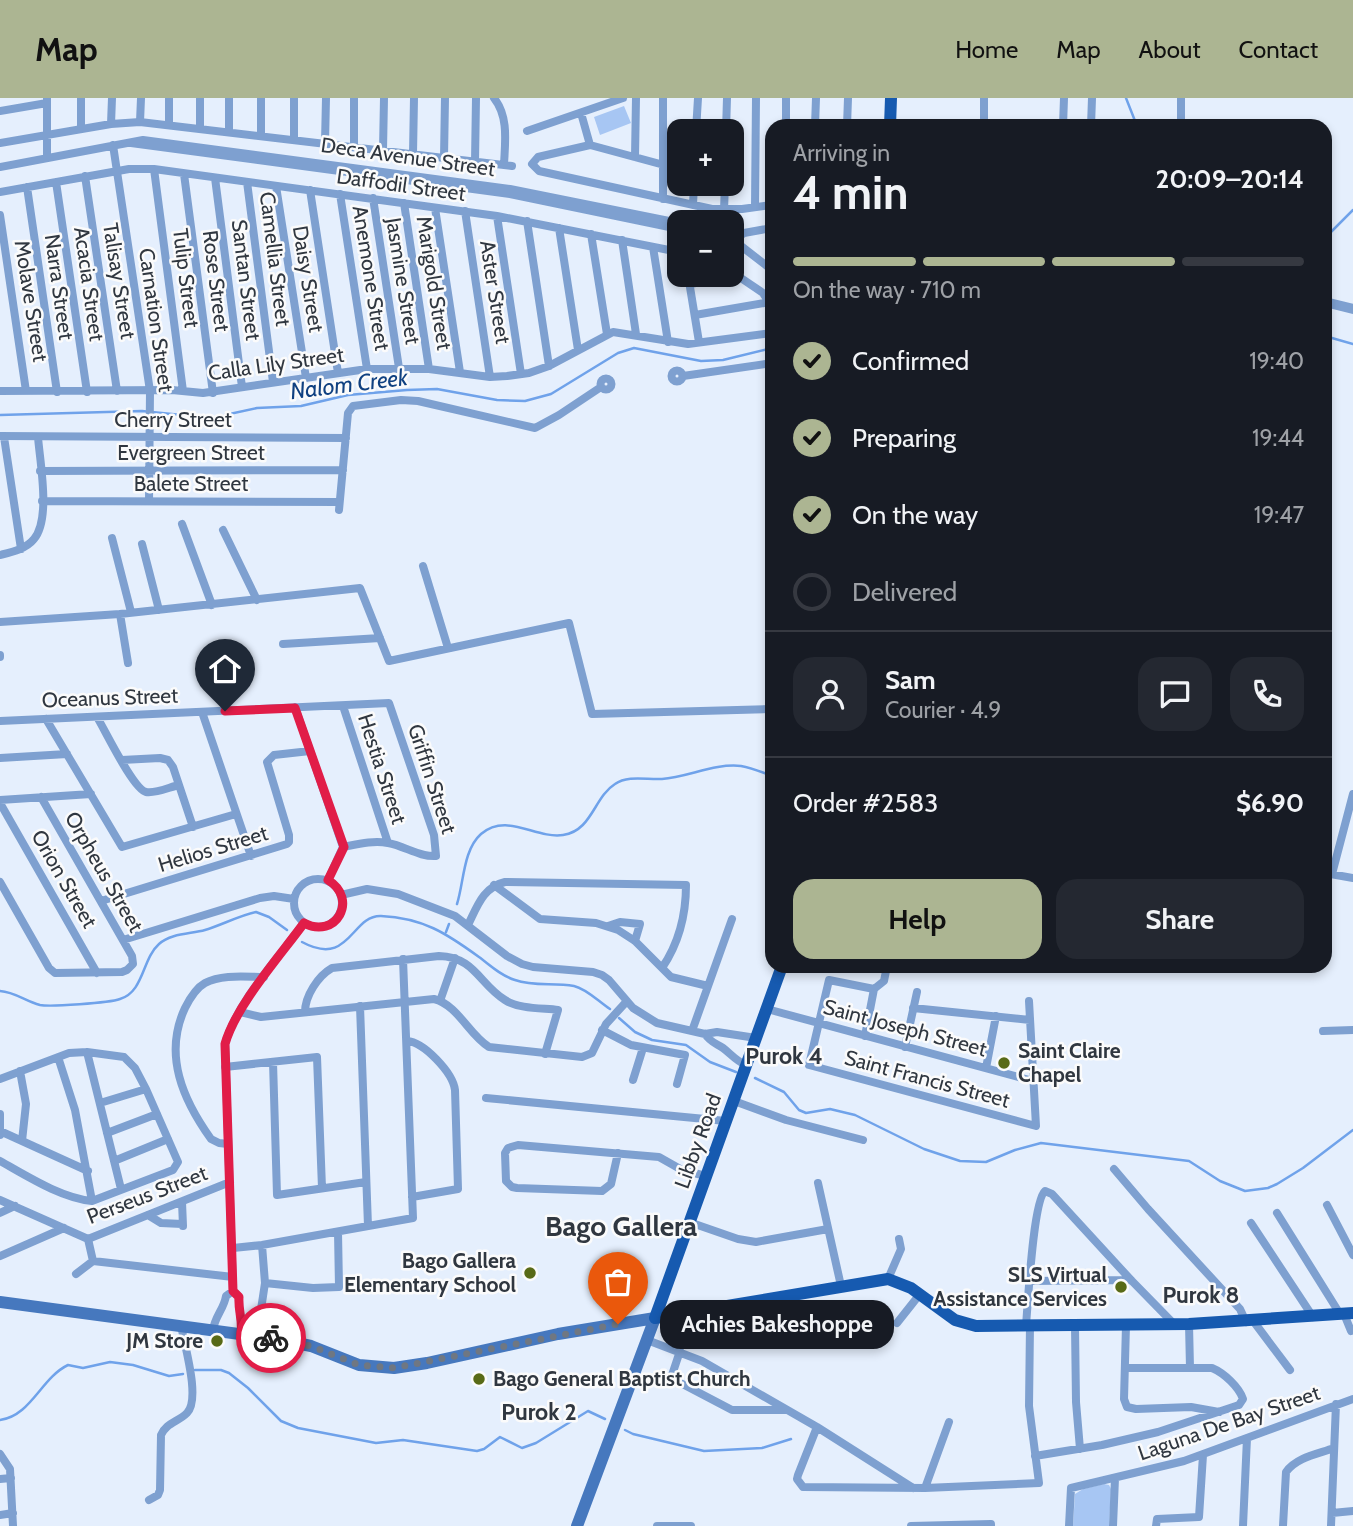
<!DOCTYPE html>
<meta charset="utf-8">
<style>
:root{--surface:#171b24;--page:#242831;--text:#f1f3f6;--muted:#9ea1a6;--line:#363941;--accent:#acb592}
body{margin:0;font-family:Cabin,sans-serif;background:var(--page);color:var(--text);height:100vh;display:flex;flex-direction:column;font-size:26px;white-space:nowrap}
*{box-sizing:border-box;margin:0}
p{font-size:23px;color:var(--muted)}
.icon{flex:none;width:38px;height:38px;fill:none;stroke:currentColor;stroke-width:2;stroke-linecap:round;stroke-linejoin:round}
.map{position:relative;flex:1;overflow:hidden}
.side{position:absolute;left:765px;top:21px;width:567px;height:854px;display:flex;flex-direction:column;background:var(--surface);border-radius:21px;box-shadow:0 4px 10px #0003}
.side>*{flex:none}
.buttons{position:absolute;left:667px;top:21px;display:grid;gap:14px}
.buttons a{display:grid;place-items:center;width:77px;height:77px;border-radius:14px;background:var(--surface);box-shadow:0 4px 10px #0003;font-size:35px}
.pin{position:absolute;display:grid;place-items:center;width:60px;height:60px;color:#fff;margin:-72px -30px;border-radius:50% 50% 50% 0;rotate:-45deg;box-shadow:0 0 7px #0007}
.pin .icon{rotate:45deg}
.courier{position:absolute;display:grid;place-items:center;width:70px;height:70px;margin:-35px;border:5px solid #e11d48;border-radius:50%;background:#fff;color:#222;box-shadow:0 2px 9px #0007}
.bubble{position:absolute;height:49px;border-radius:21px;background:var(--surface);box-shadow:0 4px 10px #0003;font-size:23px;font-weight:700;line-height:49px;text-align:center}
.headline em{font-style:normal;font-weight:700}
.headline div{display:flex;flex-direction:column-reverse}
.headline{display:flex;align-items:center;justify-content:space-between;height:119px;padding:0 28px}
h1{font-size:46px;font-weight:700;line-height:52px}
.bar{display:grid;grid-template-columns:repeat(4,1fr);gap:10px 7px;align-content:center;height:84px;padding:0 28px}
.bar i{height:9px;border-radius:5px;background:var(--line)}
.bar .on{background:var(--accent)}
.bar p{grid-column:span 4}
.line{display:flex;align-items:center;gap:18px;padding:0 28px;border-top:2px solid var(--line)}
.line div{flex:1}
.round{display:grid;place-items:center;flex:none;width:74px;height:74px;border-radius:21px;background:var(--page)}
ol{padding:0 28px;list-style:none}
li{display:flex;align-items:center;gap:21px;height:77px}
li p{margin-inline-start:auto}
li .icon{padding:7px;border-radius:50%;background:var(--accent);color:#111;stroke-width:4}
li:last-child{color:var(--muted)}
li i{width:38px;height:38px;border:4px solid var(--line);border-radius:50%}
.primary-button{display:flex;gap:14px;margin-top:auto;padding:14px 28px}
.primary-button a{flex:1;height:80px;border-radius:21px;background:var(--accent);color:#111;font-size:28px;font-weight:700;line-height:80px;text-align:center}
.primary-button a+a{background:var(--page);color:var(--text)}
header{display:flex;align-items:center;gap:42px;box-sizing:border-box;height:98px;padding:0 35px;background:var(--accent);color:#111}
header strong{font-size:33px}
nav{display:flex;gap:38px;margin-inline-start:auto;font-size:24px}
.map>svg:first-child{display:block}
.green{fill:#a7c6f3}
.lines{fill:none;stroke-linecap:round;stroke-linejoin:round}
.stream{stroke:#6fa2ea;stroke-width:2.5}
.minor{stroke:#7ea0d0;stroke-width:8}
.tertiary{stroke:#7ea0d0;stroke-width:10}
.secondary{stroke:#4678be;stroke-width:12}
.primary{stroke:#165ab0;stroke-width:12}
.done{stroke:#6f7782;stroke-width:7;stroke-dasharray:0 12.6}
.route{stroke:#e11d48;stroke-width:9}
.poi-dot{fill:#586a17;stroke:#fbfbfb;stroke-width:2.5}
.labels{text-anchor:middle;stroke-width:5;stroke-linejoin:round;paint-order:stroke}
.street-label{font-size:21px;fill:#303740;stroke:#fbfbfb}
.poi-label{font-size:21px;font-weight:bold;fill:#303740;stroke:#fbfbfb;text-anchor:end}
.water-label{font-size:23px;font-style:italic;fill:#104181;stroke:#fbfbfb}
.neighbourhood-label{font-size:23px;font-weight:bold;fill:#303740;stroke:#fbfbfb}
.district-label{font-size:28px;font-weight:bold;fill:#303740;stroke:#fbfbfb}
</style>
<header>
<strong>Map</strong>
<nav><a>Home</a><a>Map</a><a>About</a><a>Contact</a></nav>
</header>
<div class="map">
<svg width="1353" height="1428" viewBox="0 0 1353 1428">
<rect width="100%" height="100%" fill="#e5effd"/>
<!-- green -->
<path class="green" d="M624,8l7,17 -31,12 -6,-18z
M1104,1386l5,1 2,4 -2,37h-36l2,-32 8,-5z"/>
<g class="lines">
<!-- stream -->
<path class="stream" d="M1126,0l11,28
M1325,140l28,-28
M1325,238l28,8
M0,317l142,-4 69,7 46,-10 44,-2 47,-11 59,-5 30,-1 60,11 28,1 26,-7 67,-41 16,-5 67,13 22,-1 49,-12
M457,806c7,-22 6,-54 24,-70 26,-22 54,5 82,1 29,-4 31,-38 52,-51 13,-9 32,-4 47,-5 26,-2 53,-16 79,-13 11,2 21,6 31,10
M446,834l3,-8
M302,844c48,26 49,-27 79,-26 42,2 65,17 98,41 11,8 22,19 36,23 19,7 39,2 59,6 13,3 25,16 36,23
M0,893c15,1 25,10 40,14 10,2 69,-2 80,-6 24,-7 22,-40 39,-55 12,-11 32,-10 46,-14 17,-5 33,-14 51,-18l13,5 18,13
M619,920l16,14 17,8 34,5 24,17 26,10
M755,980l29,14 15,18 7,3 24,-4 25,6 69,34 36,12 26,1 29,-12 26,-7 148,18 31,20 25,10 23,-3 9,-4 26,-16 50,-38
M195,1272h26l8,3 19,15 33,33 17,7 78,15 27,-3 74,11 7,-2 16,-12 22,11 14,-5 52,-32 17,8
M0,1322c31,-4 41,-42 68,-55l15,3 27,-6 23,3 36,11 14,-2
M625,1332l8,4 71,17 58,-3 29,-9"/>
<!-- minor -->
<path class="minor" d="M494,0c15,19 11,44 10,67
M0,13l47,-8
M581,15l9,32
M140,24l1,-24
M111,26l1,-26
M169,26v-26
M786,28v-28
M815,28l1,-28
M847,28l1,-28
M984,28v-28
M1063,28l1,-28
M1091,28l1,-28
M1181,28v-28
M200,30v-30
M81,31v-31
M527,33l96,-33
M696,33l2,-33
M726,33l1,-33
M229,34v-34
M261,38v-38
M294,42v-42
M0,45l111,-19 29,-2 372,44
M131,45l379,51 169,35
M325,45l1,-45
M113,47l37,246 -1,110
M354,49v-49
M383,52l1,-52
M413,56l1,-56
M635,59l1,-59
M47,60v-60
M444,60l1,-60
M475,64l1,-64
M664,67l-74,-20 -52,12 -6,7 7,7 173,38h30l30,-4
M0,69l143,-27 367,49 169,34
M154,71l29,222
M184,76l29,219
M85,78l32,215
M215,80l27,209
M56,84l31,210
M247,84l26,200
M276,88l30,192
M27,89l30,205
M310,92l28,183
M0,94l129,-23h25l343,47 182,36
M340,96l27,175
M373,100l26,170
M663,101v-101
M404,105l25,166
M693,107l1,-21
M755,109l1,-109
M435,110l25,164
M724,112l1,-26
M465,113l25,166
M0,117l26,176
M497,118l24,158
M527,123l22,145
M559,130l19,122
M591,136l16,100
M732,141l40,31
M622,142l14,94
M733,143l11,-8 28,-5
M653,149l15,95
M732,174l31,21 9,14
M688,177l11,67
M690,186l47,-8
M695,217l75,-13
M671.5 278a5.5 5.5 0 1 1 11 0a5.5 5.5 0 1 1-11 0Z
M683,278l89,-13
M600.5 286a5.5 5.5 0 1 1 11 0a5.5 5.5 0 1 1-11 0Z
M0,293l172,-1 31,3 164,-24h62l61,8 17,-1 22,-3 20,-7 64,-34 75,12 84,-11
M0,338l346,2
M4,339l17,112
M40,373l303,-1
M42,403l297,1
M339,412l9,-97 5,-7 48,-6 17,1 117,27 24,-13 42,-28
M182,426l30,81
M223,432l34,70
M112,440l19,74
M142,446l17,66
M0,457c12,-3 26,-6 34,-16 17,-20 6,-76 4,-102
M423,468l25,82
M120,516l8,49
M0,524l120,-8 240,-26 29,73 180,-38 23,91 180,-5
M283,546l97,-6
M1325,548h3
M0,557v2
M343,608l45,137
M295,609l48,140 -15,33
M202,614l49,144
M97,619c8,13 36,72 49,75 9,2 24,-5 33,-7
M46,621l76,128 114,-33
M0,623l389,-18 45,132 2,21c-17,1 -31,-10 -48,-13 -14,-3 -30,1 -45,4
M0,660l67,-4
M122,662l38,-2 8,2 5,7 20,60
M0,702l91,-6
M0,705l97,170
M1325,775l28,5
M1332,776l21,-80
M294 805a24 24 0 1 1 48 0a24 24 0 1 1-48 0Z
M0,784l49,86 6,5 67,-1 5,-2 6,-6 -1,-8 -91,-159
M494,787l46,34 56,4 22,7 17,11 36,36 37,9
M341,797l26,-6 31,5 57,22 52,40 15,8 11,3 60,5 9,3 7,5 24,28 24,15 48,11 12,-2 39,6
M101,803l186,-57 2,-2v-7l-22,-73 7,-7 36,-4
M468,827c9,-18 15,-38 37,-43l181,3c0,30 -7,58 -24,83
M608,828l12,-4 20,2 -5,17
M123,842l137,-42 14,-2 20,3
M874,891l-45,-9 -20,85 227,61 -7,-125
M874,891l10,-8 3,-15
M440,903l15,-43
M360,908l8,220
M913,910l117,12
M767,911l266,72
M240,914l21,5 173,-18c24,6 35,36 55,48l93,10 10,-4 14,-29 21,-23
M305,914c0,-16 13,-36 27,-44l107,-12c36,1 40,28 66,44 14,9 38,8 53,10l-13,44
M602,932l29,15 54,10 -8,29
M692,933l40,-112
M1323,933l30,-1
M705,936c5,8 10,9 18,14 8,6 13,13 23,17
M865,938l9,-47
M407,943c17,1 46,32 48,49l3,99 -46,8
M905,949l12,-55
M87,954l34,137
M58,959l17,53 17,91
M273,964l4,133 89,-13
M225,969l92,-10 5,131
M986,970l10,-52
M20,973l6,33 -4,37
M0,981l69,-26 18,-1 37,5 11,11 11,21 32,73 -5,8 -81,31c-31,-3 -65,-25 -92,-40
M633,982l10,-32
M486,1000l240,23
M734,1003l52,19 77,20
M100,1005l46,-14
M0,1016v21
M0,1033l88,40
M107,1035l50,-19
M228,1046l-9,-1 -8,-4c-28,-39 -48,-84 -26,-131 5,-10 11,-20 20,-25 17,-9 41,-6 59,-6
M618,1055l-7,31 -9,7 -85,-3 -5,-1 -6,-6 -1,-28 3,-5 10,-3 141,12 23,13 24,6
M114,1063l54,-22
M1114,1071l34,40 92,100 6,13
M818,1085l23,103
M0,1102l88,39 142,-57
M182,1104l1,24
M1327,1107l26,50
M0,1115l15,-7
M1277,1115l63,101
M148,1117l13,8 21,1
M689,1124l49,17 18,3 72,-13
M1251,1125l62,94
M88,1141l5,22
M233,1150l29,-3 151,-27 -10,-259
M0,1158l64,-28
M93,1163l140,16
M76,1176l17,-13
M888,1181l13,-30 -2,-10
M1030,1183l101,-1
M265,1185l48,5 26,-1 -1,-55
M1344,1216l7,17
M1254,1224l36,48
M897,1225l23,-29
M1189,1226l1,44
M1026,1227c2,-21 7,-124 19,-134l7,3 79,86 44,45
M1126,1227l-2,74 3,8 9,2 55,-2 28,5
M1075,1228l1,76 4,47
M213,1232c2,-14 11,-21 13,-34l7,-5
M241,1236c2,-14 -3,-23 -2,-37l-6,-6 -8,-247c12,-42 53,-86 79,-121
M257,1238l8,-53 -3,-38
M647,1242l55,21 115,66 96,61
M680,1253l-9,27 61,32h55
M817,1329l-19,48 -1,4 6,8 122,1 114,-5 -10,-77 1,-81
M0,1356l10,15 3,57
M1035,1358l67,-11 56,-13 81,-27 4,-6c-4,-12 -19,-26 -31,-31h-87
M0,1381l11,-1
M925,1390l24,-66
M149,1402l9,-5 2,-5 1,-55c5,-12 17,-13 26,-22 14,-14 -3,-69 -6,-88
M1332,1415l21,-2
M0,1417l13,-2
M657,1428h34
M911,1428l80,-2v2
M1069,1428l2,-38 113,-27 169,-62
M1113,1428l2,-48
M1156,1428l1,-7 42,-2 4,-62
M1243,1428l4,-88
M1283,1428l3,-54c11,-15 32,-18 48,-24
M1331,1428l5,-122"/>
<!-- tertiary -->
<path class="tertiary" d="M1325,204l28,7"/>
<!-- secondary -->
<path class="secondary" d="M0,1204l277,37 34,7 48,19 35,3 33,-5 131,-29 97,-16 -78,208"/>
<!-- primary -->
<path class="primary" d="M890,28l1,-28
M782,868l-127,352 233,-39 23,9 44,32 21,6 213,-2 164,-11"/>
</g>
<g class="lines">
<!-- done -->
<path class="done" d="M271,1240l40,8 48,19 35,3 224,-44"/>
<!-- route -->
<path class="route" d="M225,613l70,-3 49,139 -16,33c31,19 8,60 -24,43 -24,33 -68,82 -79,121l8,247 6,6c-1,14 4,23 2,37l30,4"/>
</g>
<!-- markers -->
<g class="poi-dot">
<circle cx="1004" cy="965" r="7"/>
<circle cx="530" cy="1175" r="7"/>
<circle cx="1121" cy="1189" r="7"/>
<circle cx="217" cy="1243" r="7"/>
<circle cx="479" cy="1281" r="7"/>
</g>
<g class="labels">
<!-- street labels -->
<g class="street-label">
<text transform="translate(408 59) rotate(8)" y="7">Deca Avenue Street</text>
<text transform="translate(401 87) rotate(8)" y="7">Daffodil Street</text>
<text transform="translate(275 161) rotate(83)" y="7">Camellia Street</text>
<text transform="translate(186 180) rotate(83)" y="7">Tulip Street</text>
<text transform="translate(371 180) rotate(81)" y="7">Anemone Street</text>
<text transform="translate(308 181) rotate(81)" y="7">Daisy Street</text>
<text transform="translate(246 182) rotate(83)" y="7">Santan Street</text>
<text transform="translate(119 183) rotate(81)" y="7">Talisay Street</text>
<text transform="translate(216 183) rotate(83)" y="7">Rose Street</text>
<text transform="translate(403 183) rotate(81)" y="7">Jasmine Street</text>
<text transform="translate(434 185) rotate(81)" y="7">Marigold Street</text>
<text transform="translate(89 186) rotate(82)" y="7">Acacia Street</text>
<text transform="translate(59 189) rotate(82)" y="7">Narra Street</text>
<text transform="translate(495 194) rotate(81)" y="7">Aster Street</text>
<text transform="translate(31 203) rotate(81)" y="7">Molave Street</text>
<text transform="translate(156 222) rotate(82)" y="7">Carnation Street</text>
<text transform="translate(276 266) rotate(-8)" y="7">Calla Lily Street</text>
<text x="173" y="329">Cherry Street</text>
<text x="191" y="362">Evergreen Street</text>
<text x="191" y="393">Balete Street</text>
<text transform="translate(110 600) rotate(-2)" y="7">Oceanus Street</text>
<text transform="translate(382 671) rotate(72)" y="7">Hestia Street</text>
<text transform="translate(432 681) rotate(72)" y="7">Griffin Street</text>
<text transform="translate(213 751) rotate(-17)" y="7">Helios Street</text>
<text transform="translate(104 774) rotate(60)" y="7">Orpheus Street</text>
<text transform="translate(64 781) rotate(60)" y="7">Orion Street</text>
<text transform="translate(905 930) rotate(15)" y="7">Saint Joseph Street</text>
<text transform="translate(927 981) rotate(15)" y="7">Saint Francis Street</text>
<text transform="translate(698 1043) rotate(-70)" y="7">Libby Road</text>
<text transform="translate(147 1097) rotate(-21)" y="7">Perseus Street</text>
<text transform="translate(1229 1325) rotate(-19)" y="7">Laguna De Bay Street</text>
</g>
<!-- poi labels -->
<g class="poi-label">
<text x="1018" y="960" text-anchor="start">Saint Claire<tspan x="1018" dy="24">Chapel</tspan></text>
<text x="516" y="1170">Bago Gallera<tspan x="516" dy="24">Elementary School</tspan></text>
<text x="1107" y="1184">SLS Virtual<tspan x="1107" dy="24">Assistance Services</tspan></text>
<text x="203" y="1250">JM Store</text>
<text x="493" y="1288" text-anchor="start">Bago General Baptist Church</text>
</g>
<!-- water labels -->
<g class="water-label">
<text transform="translate(349 286) rotate(-7)" y="8">Nalom Creek</text>
</g>
<!-- neighbourhood labels -->
<g class="neighbourhood-label">
<text x="784" y="966">Purok 4</text>
<text x="1201" y="1205">Purok 8</text>
<text x="539" y="1322">Purok 2</text>
</g>
<!-- district labels -->
<g class="district-label">
<text x="621" y="1138">Bago Gallera</text>
</g>
</g>
</svg>
<div class="buttons">
<a>+</a>
<a>−</a>
</div>
<div class="pin" style="left:618px;top:1226px;background:#ea580c"><svg class="icon" aria-label="bag" viewBox="0 0 24 24"><path d="M5 8h14l-1 12H6zM9 8a3 3 0 0 1 6 0"/></svg></div>
<div class="pin" style="left:225px;top:613px;background:#1f2937"><svg class="icon" aria-label="home" viewBox="0 0 24 24"><path d="M3 11l9-7 9 7M6 9v11h12V9"/></svg></div>
<div class="courier" style="left:271px;top:1240px"><svg class="icon" aria-label="bike" viewBox="0 0 24 24"><circle cx="6" cy="16" r="4"/><circle cx="18" cy="16" r="4"/><path d="M6 16l4-8h5l3 8M10 8l3 8H6M13 5h3"/></svg></div>
<div class="bubble" style="left:660px;top:1202px;width:234px">Achies Bakeshoppe</div>
<section class="side">
<div class="headline"><div><h1>4 min</h1><p>Arriving in</p></div><em>20:09–20:14</em></div>
<div class="bar"><i class="on"></i><i class="on"></i><i class="on"></i><i></i><p>On the way · 710 m</p></div>
<ol>
<li><svg class="icon" aria-label="check" viewBox="0 0 24 24"><path d="M5 12l5 5 9-10"/></svg>Confirmed<p>19:40</p></li>
<li><svg class="icon" aria-label="check" viewBox="0 0 24 24"><path d="M5 12l5 5 9-10"/></svg>Preparing<p>19:44</p></li>
<li><svg class="icon" aria-label="check" viewBox="0 0 24 24"><path d="M5 12l5 5 9-10"/></svg>On the way<p>19:47</p></li>
<li><i></i>Delivered</li>
</ol>
<div class="line" style="height:126px"><a class="round"><svg class="icon" aria-label="person" viewBox="0 0 24 24"><circle cx="12" cy="8" r="4"/><path d="M4 21q1-7 8-7t8 7"/></svg></a><div><b>Sam</b><p>Courier · 4.9</p></div><a class="round"><svg class="icon" aria-label="chat" viewBox="0 0 24 24"><path d="M4 5h16v11H9l-5 4z"/></svg></a><a class="round"><svg class="icon" aria-label="phone" viewBox="0 0 24 24"><path d="M5 4h4l2 5-3 2q2 4 5 5l2-3 5 2v4C11 20 4 13 5 4z"/></svg></a></div>
<div class="line" style="height:91px"><div>Order #2583</div><b>$6.90</b></div>
<div class="primary-button"><a>Help</a><a>Share</a></div>
</section>
</div>
